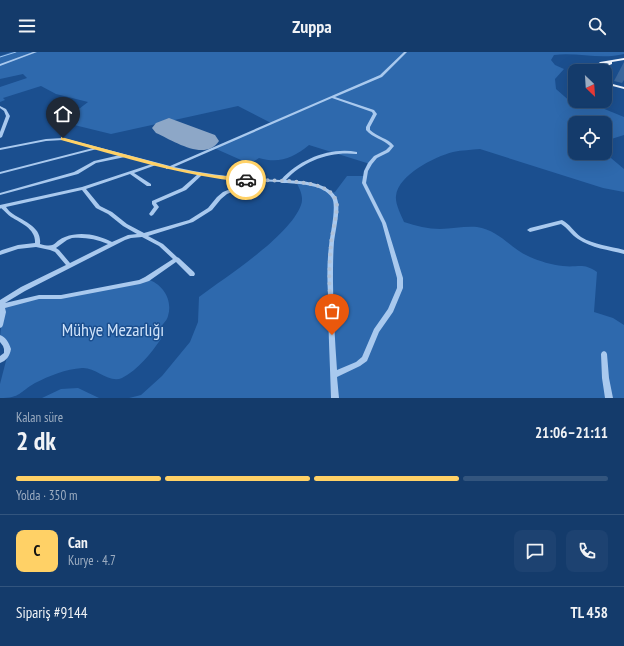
<!DOCTYPE html>
<html lang="tr">
<meta charset="utf-8">
<style>
:root{--surface:#143b6b;--page:#1d4271;--text:#f1f3f6;--muted:#9dadc1;--line:#33557e;--accent:#ffd166}
body{margin:0;font-family:"PT Sans Narrow",sans-serif;background:var(--page);color:var(--text);height:100vh;display:flex;flex-direction:column;font-size:15px;white-space:nowrap}
*{box-sizing:border-box;margin:0}
p{font-size:13px;color:var(--muted)}
.icon{flex:none;width:22px;height:22px;fill:none;stroke:currentColor;stroke-width:2;stroke-linecap:round;stroke-linejoin:round}
.map{position:relative;height:346px;overflow:hidden}
.details{display:flex;flex-direction:column;background:var(--surface);flex:1}
.details>*{flex:none}
.needle{width:26px;rotate:155deg}
.buttons{position:absolute;left:568px;top:12px;display:grid;gap:8px}
.buttons a{display:grid;place-items:center;width:44px;height:44px;border-radius:8px;background:var(--surface);box-shadow:0 4px 16px #0002,0 0 0 1px var(--line);font-size:20px}
.pin{position:absolute;display:grid;place-items:center;width:34px;height:34px;color:#fff;margin:-41px -17px;border-radius:50% 50% 50% 0;rotate:-45deg;box-shadow:0 0 4px #0007}
.pin .icon{rotate:45deg}
.courier{position:absolute;display:grid;place-items:center;width:40px;height:40px;margin:-20px;border:3px solid #ffd166;border-radius:50%;background:#fff;color:#222;box-shadow:0 1px 5px #0007}
.summary em{font-style:normal;font-weight:800}
.summary div{display:flex;flex-direction:column-reverse}
.summary{display:flex;align-items:center;justify-content:space-between;height:68px;padding:0 16px}
h1{font-size:26px;font-weight:800;line-height:30px}
.bar{display:grid;grid-template-columns:repeat(4,1fr);gap:6px 4px;align-content:center;height:48px;padding:0 16px}
.bar i{height:5px;border-radius:3px;background:var(--line)}
.bar .on{background:var(--accent)}
.bar p{grid-column:span 4}
.line{display:flex;align-items:center;gap:10px;padding:0 16px;border-top:1px solid var(--line)}
.line div{flex:1}
.round{display:grid;place-items:center;flex:none;width:42px;height:42px;border-radius:8px;background:var(--page)}
header{display:flex;justify-content:space-between;align-items:center;height:52px;padding:0 16px;background:var(--surface);font-size:18px;font-weight:800}
.map>svg:first-child{display:block}
.green{fill:#2e69ad}
.lines{fill:none;stroke-linecap:round;stroke-linejoin:round}
.stream{stroke:#9cc4f0;stroke-width:1}
.runway{fill:#8da7c7;fill-rule:evenodd}
.minor{fill:#a9c9ee;fill-rule:evenodd}
.major{fill:#f0f6ff;fill-rule:evenodd}
.wall{fill:#3a679d}
.route{fill:#ffd166}
.done{stroke:#afc1d8;stroke-width:4;stroke-dasharray:0 7.2}
.labels{text-anchor:middle;stroke-width:3;stroke-linejoin:round;paint-order:stroke}
.near-park-label{font-size:18px;fill:#cfe3fa;stroke:#1b4f8f}
</style>
<header><svg class="icon" aria-label="menu" viewBox="0 0 24 24"><path d="M4 6h16M4 12h16M4 18h16"/></svg>Zuppa<svg class="icon" aria-label="search" viewBox="0 0 24 24"><circle cx="10" cy="10" r="6"/><path d="M15 15l6 6"/></svg></header>
<div class="map">
<svg width="624" height="346" viewBox="0 0 624 346">
<rect width="100%" height="100%" fill="#1b4f8f"/>
<!-- green -->
<path class="green" d="M11,0h613v2c-23,6 -47,-2 -70,1l-3,5 4,5 9,4 -9,10 1,10 16,14h11l19,5 22,9v18l-19,6v-18h-30v30h30l19,16v23l-21,-4 -123,-39c-9,1 -18,1 -27,3 -19,5 -55,23 -57,44 -1,8 5,19 8,26 12,4 24,7 36,7 13,0 24,-3 37,-2 22,3 34,22 53,30 9,4 22,8 33,9 15,2 20,-4 34,6l-3,40 19,6 11,7v73h-495l12,-3 21,-19 28,-34 8,-20 1,-25c27,-20 91,-61 102,-92 3,-8 -1,-16 -5,-23l18,3 17,8 4,-1 12,-16h17l6,-12 -61,-19c-16,13 -30,19 -50,13l-9,6 -36,-16 57,-25 -33,-17 -127,28 -49,-12 26,-20 -32,-8 -15,-8 -38,12 2,2 -5,2v-15l27,-9 -4,-4 -23,5v-23z
M147,227c16,5 26,21 21,37 -1,5 -6,8 -8,13l1,10c-10,14 -23,31 -39,39 -13,6 -26,-11 -40,-10 -16,1 -33,8 -47,15 -16,9 -14,15 -35,15v-14l8,-31 -8,-15 3,-32 36,-9 14,1z
M78,336l21,10h-57l19,-9z"/>
<g class="lines">
<!-- stream -->
<path class="stream" d="M0,5l16,-5"/>
<!-- runway -->
<path class="runway" d="M169,66l46,17 4,6c-14,21 -45,0 -63,-8l-4,-5 4,-5z"/>
<!-- minor -->
<path class="minor" d="M33,0h4l-37,14v-2z
M404,0h3l-25,25 -47,20 39,13 3,4 -7,13v3c7,7 18,8 24,16l-5,6 -12,6 -5,6 -4,7 -2,12 20,40 17,55v10l-10,24 -14,20 -12,29 -7,5 -23,11 2,21h-8c-1,-34 -3,-69 -3,-103 -1,-17 -1,-33 1,-49 1,-11 8,-40 3,-48 -8,-14 -34,-14 -48,-15h-2l-2,-1 -26,-1v2l-27,11 -6,5 -9,11 -19,12 -45,14 15,8 14,13 2,1 1,1 14,13 1,2 -1,2h-4l-14,-14 -27,19 -9,3 -79,15h-22l-34,9 1,4 -3,13 -1,2 -2,1v-28l21,-13 45,-22 -11,-13 -5,-2 -14,-3 -18,2 -18,6v-4l2,-1 16,-5 17,-2c1,-14 -14,-20 -24,-26 -3,-2 -6,-6 -10,-9l-1,1v-4l82,-18 70,-23 -27,-7 -29,6 -18,11 -78,21v-2l74,-21 20,-11 26,-6 -23,-6 -97,25v-2l93,-24 -30,-8 -17,1 -46,9v-2l46,-9 17,-1 107,28 210,-91zM332,46l40,14 1,2 -7,13v3c7,8 17,9 24,16l-4,4 -12,6 -6,7 -4,8 -2,12 20,40 15,55v10l-9,21 -14,20 -12,28 -6,5 -19,8c-2,-29 -4,-59 -4,-88 0,-14 0,-27 1,-40 1,-10 8,-37 2,-45 -9,-15 -34,-16 -50,-17 17,-19 45,-29 70,-26h1v-2c-27,-5 -57,7 -76,28 -36,-1 -71,-5 -107,-13zM156,113l10,2v2l4,-1 28,6 -16,14 -30,13v3l2,3 -5,7 2,2 2,-1 6,-8 -3,-4 30,-13 16,-15 26,4 22,2 -27,11 -6,5 -9,11 -19,12 -45,13 -17,-9 -15,-12 -12,-6 -14,-17 44,-15 17,12h4v-2l-17,-11zM82,138l14,18 12,6 15,12 14,8 -9,1 -16,7c-14,-7 -31,-11 -47,-5 -12,4 -8,12 -25,7 2,-17 -15,-22 -27,-30 -3,-2 -5,-4 -7,-7zM142,185l17,9 14,13 -28,18 -6,3 -78,15h-22l-34,8 20,-12 100,-51 6,-2zM72,186c13,-1 24,1 36,6l-38,19 -11,-13 -3,-2 11,-8z
M0,54l6,3 4,7 -8,21 -2,1v-6l6,-16 -2,-5 -4,-3z
M562,168c8,4 12,12 19,17 13,8 29,9 43,13v4c-15,-4 -33,-6 -46,-15 -7,-4 -10,-11 -17,-15l-31,8 -3,-2 3,-2z
M0,283c6,2 9,8 11,14 -1,7 -5,12 -11,14v-7l4,-3v-4l-1,-3 -3,-4z
M604,299l2,1 1,2 2,24 4,20h-8l-3,-20 -1,-24 1,-2z"/>
<!-- major -->
<path class="major" d="M624,6v2l-12,2v2l-7,3 -4,4h-4l6,-6 6,-2 -7,1 -8,7h-4l10,-9z
M605,30l19,5v2l-19,-5z"/>
</g>
<!-- wall -->
<path class="wall" d="M624,10v18l-2,3 -8,-2z"/>
<!-- route -->
<path class="route" d="M61,85l118,32 35,6 32,3 3,2 -3,2c-65,-6 -122,-25 -185,-42z"/>
<g class="lines">
<!-- done -->
<path class="done" d="M246,128c22,1 66,-2 84,12 4,3 6,7 7,13 0,12 -5,26 -6,39 -3,30 -1,61 1,91"/>
</g>
<g class="labels">
<!-- near-park labels -->
<g class="near-park-label">
<text x="113" y="284">Mühye Mezarlığı</text>
</g>
</g>
</svg>
<div class="buttons">
<a><svg class="needle" viewBox="-14 -14 28 28"><path d="M0-13l5 13h-10z" fill="#e53935"/><path d="M0 13l5-13h-10z" fill="#9dadc1"/></svg></a>
<a><svg class="icon" aria-label="locate" viewBox="0 0 24 24"><circle cx="12" cy="12" r="6"/><path d="M12 2v4M12 18v4M2 12h4M18 12h4"/></svg></a>
</div>
<div class="pin" style="left:332px;top:283px;background:#ea580c"><svg class="icon" aria-label="bag" viewBox="0 0 24 24"><path d="M5 8h14l-1 12H6zM9 8a3 3 0 0 1 6 0"/></svg></div>
<div class="pin" style="left:63px;top:86px;background:#1f2937"><svg class="icon" aria-label="home" viewBox="0 0 24 24"><path d="M3 11l9-7 9 7M6 9v11h12V9"/></svg></div>
<div class="courier" style="left:246px;top:128px"><svg class="icon" aria-label="car" viewBox="0 0 24 24"><path d="M5 17H2v-5l4-1 3-4h7l3 4 3 1v5h-3M9 17h6M6 11h13"/><circle cx="7" cy="17" r="2"/><circle cx="17" cy="17" r="2"/></svg></div>
</div>
<section class="details">
<div class="summary"><div><h1>2 dk</h1><p>Kalan süre</p></div><em>21:06–21:11</em></div>
<div class="bar"><i class="on"></i><i class="on"></i><i class="on"></i><i></i><p>Yolda · 350 m</p></div>
<div class="line" style="height:72px"><b class="round" style="background:var(--accent);color:#111">C</b><div><b>Can</b><p>Kurye · 4.7</p></div><a class="round"><svg class="icon" aria-label="chat" viewBox="0 0 24 24"><path d="M4 5h16v11H9l-5 4z"/></svg></a><a class="round"><svg class="icon" aria-label="phone" viewBox="0 0 24 24"><path d="M5 4h4l2 5-3 2q2 4 5 5l2-3 5 2v4C11 20 4 13 5 4z"/></svg></a></div>
<div class="line" style="height:52px"><div>Sipariş #9144</div><b>TL 458</b></div>
</section>
